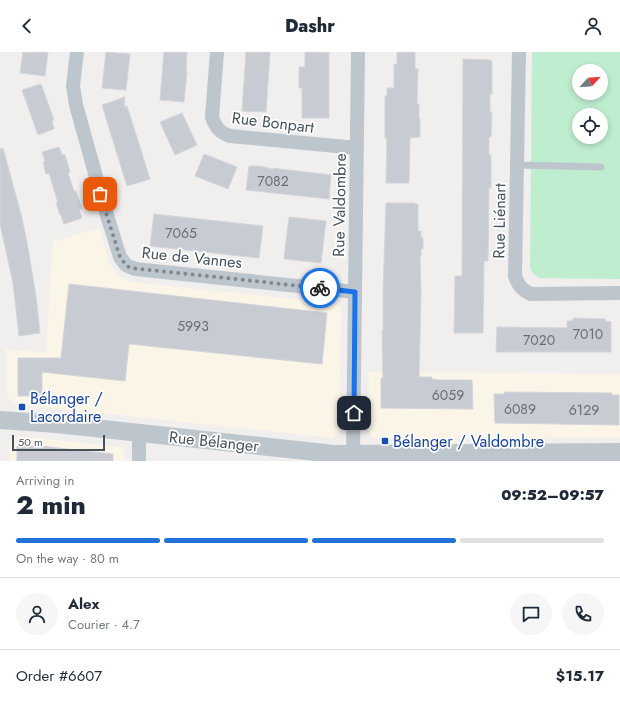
<!DOCTYPE html>
<meta charset="utf-8">
<style>
:root{--surface:#fff;--page:#f6f6f7;--text:#1f2937;--muted:#747a83;--line:#e0e1e3;--accent:#2173d8}
body{margin:0;font-family:Jost,sans-serif;background:var(--page);color:var(--text);height:100vh;display:flex;flex-direction:column;font-size:15px;white-space:nowrap}
*{box-sizing:border-box;margin:0}
p{font-size:13px;color:var(--muted)}
.icon{flex:none;width:22px;height:22px;fill:none;stroke:currentColor;stroke-width:2;stroke-linecap:round;stroke-linejoin:round}
.map{position:relative;height:409px;overflow:hidden}
.side{display:flex;flex-direction:column;background:var(--surface);flex:1}
.side>*{flex:none}
.needle{width:26px;rotate:64deg}
.buttons{position:absolute;left:572px;top:12px;display:grid;gap:8px}
.buttons a{display:grid;place-items:center;width:36px;height:36px;border-radius:50%;background:var(--surface);box-shadow:0 2px 6px #0003;font-size:20px}
.scale{position:absolute;left:12px;bottom:10px;width:93px;box-sizing:border-box;padding-left:4px;border:2px solid #47525b;border-top:0;font-size:11px;line-height:14px;white-space:nowrap;color:#47525b;-webkit-text-stroke:3px #fff;paint-order:stroke}
.pin{position:absolute;display:grid;place-items:center;width:34px;height:34px;color:#fff;margin:-17px;border-radius:8px;box-shadow:0 2px 6px #0006}
.courier{position:absolute;display:grid;place-items:center;width:40px;height:40px;margin:-20px;border:3px solid #1a73e8;border-radius:50%;background:#fff;color:#222;box-shadow:0 1px 5px #0007}
.head em{font-style:normal;font-weight:800}
.head div{display:flex;flex-direction:column-reverse}
.head{display:flex;align-items:center;justify-content:space-between;height:68px;padding:0 16px}
h1{font-size:26px;font-weight:800;line-height:30px}
.bar{display:grid;grid-template-columns:repeat(4,1fr);gap:6px 4px;align-content:center;height:48px;padding:0 16px}
.bar i{height:5px;border-radius:3px;background:var(--line)}
.bar .selected{background:var(--accent)}
.bar p{grid-column:span 4}
.line{display:flex;align-items:center;gap:10px;padding:0 16px;border-top:1px solid var(--line)}
.line div{flex:1}
.round{display:grid;place-items:center;flex:none;width:42px;height:42px;border-radius:21px;background:var(--page)}
header{display:flex;justify-content:space-between;align-items:center;height:52px;padding:0 16px;background:var(--surface);font-size:18px;font-weight:800}
.map>svg:first-child{display:block}
.commercial{fill:#fbf5e8}
.green{fill:#bfedd0;fill-rule:evenodd}
.building{fill:#c8cbd1;stroke:#d3d5da}
.lines{fill:none;stroke-linecap:round;stroke-linejoin:round}
.service{stroke:#bdc6cd;stroke-width:7}
.minor{stroke:#bdc6cd;stroke-width:14}
.tertiary{stroke:#bdc6cd;stroke-width:18}
.done{stroke:#82898e;stroke-width:4;stroke-dasharray:0 7.2}
.route{stroke:#1a73e8;stroke-width:5}
.transit-dot{fill:#1a4fb4;stroke:#fff;stroke-width:1.5}
.labels{text-anchor:middle;stroke-width:3.5;stroke-linejoin:round;paint-order:stroke}
.number-label{font-size:14px;fill:#677078}
.street-label{font-size:16px;fill:#47525b;stroke:#fff}
.transit-label{font-size:16px;fill:#164399;stroke:#fff;text-anchor:start}
</style>
<header><svg class="icon" aria-label="back" viewBox="0 0 24 24"><path d="M15 5l-7 7 7 7"/></svg>Dashr<svg class="icon" aria-label="person" viewBox="0 0 24 24"><circle cx="12" cy="8" r="4"/><path d="M4 21q1-7 8-7t8 7"/></svg></header>
<div class="map">
<svg width="620" height="409" viewBox="0 0 620 409">
<rect width="100%" height="100%" fill="#f1eeee"/>
<!-- commercial -->
<path class="commercial" d="M99,176l10,34 8,12 7,5 8,3 205,22 3,4 1,3 -2,120 -1,3 -6,4 -315,-34 -4,-1 -4,-3 -2,-6 -1,-45 40,4 7,-111z
M369,320l251,2v63l-246,1 -4,-4 -2,-6z
M14,384h3l104,11 3,2 1,12h-116v-18z"/>
<!-- green -->
<path class="green" d="M532,0h88v227l-81,-1 -7,-6 -2,-4zM579,19h22v22h-22zM579,63h22v22h-22z"/>
<!-- building -->
<path class="building" d="M23,0h25l-3,24 -25,-3z
M106,0l24,2 -4,36 -24,-2z
M164,0h23l-1,20h1l-3,30 -24,-2z
M246,0h24l-4,60 -24,-1z
M305,0h24v66h-27v-30h-3v-21h6z
M397,0h18v17h3l-1,35h2v15h1v18l-10,1 -1,45h-23l1,-45h-2v-42h2v-8h7v-24h3z
M463,7l27,1v1h2v33h-2v18h2l-1,25h-2v18h2v33h-2l-1,73h-4l-1,72h-29l1,-57h7z
M41,32l13,36 -2,1 2,8 -16,6 -16,-45z
M125,45l-1,10 3,-1 23,73 -23,7 -25,-81z
M182,61l15,32 -22,10 -15,-33z
M59,95l3,8h3l5,17 -2,1 6,18h2l6,18h-3l3,9 -18,6 -3,-9h-1l-4,-12h2l-9,-30 -3,1 -3,-12 2,-1 -3,-9z
M3,96l19,70 6,30 8,48 4,37 -21,3 -6,-53 -13,-59v-75z
M204,102l33,13 -9,22 -33,-13z
M249,114h11l12,3 5,-1 2,1 52,6 -2,24 -83,-9z
M386,151h29v1h3v27h3v7h2v11h-2v7h-1l1,38 -2,83h13v2l7,1h33l1,29 -92,-1v-30h2l-1,-47h1v-39z
M154,162l109,12 -4,32 -109,-12z
M289,165l37,4 -5,42 -37,-4z
M69,232l258,29 -5,51 -193,-20 -4,37 -83,-9v24h-24v-38h43z
M573,266l32,1v2l6,1v30h-115l1,-25 70,1v-7h6z
M505,340l107,1v2h7v30l-124,-2 -1,-29h10z
M17,394h23l73,8v7h-96z"/>
<g class="lines">
<!-- service -->
<path class="service" d="M517,113l84,2"/>
<!-- minor -->
<path class="minor" d="M77,0l-4,34 3,19 29,104 15,48 6,8 9,4 220,23
M217,0l-5,65c3,10 8,16 18,19l127,12
M519,0l-4,224c3,9 7,14 16,18l89,-1
M139,382v27
M353,403l5,-403"/>
<!-- tertiary -->
<path class="tertiary" d="M0,368l57,4 277,30 286,-2"/>
</g>
<g class="lines">
<!-- done -->
<path class="done" d="M100,142l20,63 6,8 4,3 190,20"/>
<!-- route -->
<path class="route" d="M320,236l35,4 -1,121"/>
</g>
<!-- markers -->
<g class="transit-dot">
<rect x="18" y="351" width="8" height="8" rx="2"/>
<rect x="381" y="385" width="8" height="8" rx="2"/>
</g>
<g class="labels">
<!-- number labels -->
<g class="number-label">
<text x="273" y="134">7082</text>
<text x="181" y="186">7065</text>
<text x="193" y="279">5993</text>
<text x="588" y="287">7010</text>
<text x="539" y="293">7020</text>
<text x="448" y="348">6059</text>
<text x="520" y="362">6089</text>
<text x="584" y="363">6129</text>
</g>
<!-- street labels -->
<g class="street-label">
<text transform="translate(273 70) rotate(7)" y="6">Rue Bonpart</text>
<text transform="translate(339 153) rotate(-89)" y="6">Rue Valdombre</text>
<text transform="translate(499 169) rotate(-89)" y="6">Rue Liénart</text>
<text transform="translate(192 205) rotate(6)" y="6">Rue de Vannes</text>
<text transform="translate(214 389) rotate(6)" y="6">Rue Bélanger</text>
</g>
<!-- transit labels -->
<g class="transit-label">
<text x="30" y="352">Bélanger /<tspan x="30" dy="18">Lacordaire</tspan></text>
<text x="393" y="395">Bélanger / Valdombre</text>
</g>
</g>
</svg>
<div class="buttons">
<a><svg class="needle" viewBox="-14 -14 28 28"><path d="M0-13l5 13h-10z" fill="#e53935"/><path d="M0 13l5-13h-10z" fill="#747a83"/></svg></a>
<a><svg class="icon" aria-label="locate" viewBox="0 0 24 24"><circle cx="12" cy="12" r="6"/><path d="M12 2v4M12 18v4M2 12h4M18 12h4"/></svg></a>
</div>
<div class="scale">50 m</div>
<div class="pin" style="left:100px;top:142px;background:#ea580c"><svg class="icon" aria-label="bag" viewBox="0 0 24 24"><path d="M5 8h14l-1 12H6zM9 8a3 3 0 0 1 6 0"/></svg></div>
<div class="pin" style="left:354px;top:361px;background:#1f2937"><svg class="icon" aria-label="home" viewBox="0 0 24 24"><path d="M3 11l9-7 9 7M6 9v11h12V9"/></svg></div>
<div class="courier" style="left:320px;top:236px"><svg class="icon" aria-label="bike" viewBox="0 0 24 24"><circle cx="6" cy="16" r="4"/><circle cx="18" cy="16" r="4"/><path d="M6 16l4-8h5l3 8M10 8l3 8H6M13 5h3"/></svg></div>
</div>
<section class="side">
<div class="head"><div><h1>2 min</h1><p>Arriving in</p></div><em>09:52–09:57</em></div>
<div class="bar"><i class="selected"></i><i class="selected"></i><i class="selected"></i><i></i><p>On the way · 80 m</p></div>
<div class="line" style="height:72px"><a class="round"><svg class="icon" aria-label="person" viewBox="0 0 24 24"><circle cx="12" cy="8" r="4"/><path d="M4 21q1-7 8-7t8 7"/></svg></a><div><b>Alex</b><p>Courier · 4.7</p></div><a class="round"><svg class="icon" aria-label="chat" viewBox="0 0 24 24"><path d="M4 5h16v11H9l-5 4z"/></svg></a><a class="round"><svg class="icon" aria-label="phone" viewBox="0 0 24 24"><path d="M5 4h4l2 5-3 2q2 4 5 5l2-3 5 2v4C11 20 4 13 5 4z"/></svg></a></div>
<div class="line" style="height:52px"><div>Order #6607</div><b>$15.17</b></div>
</section>
